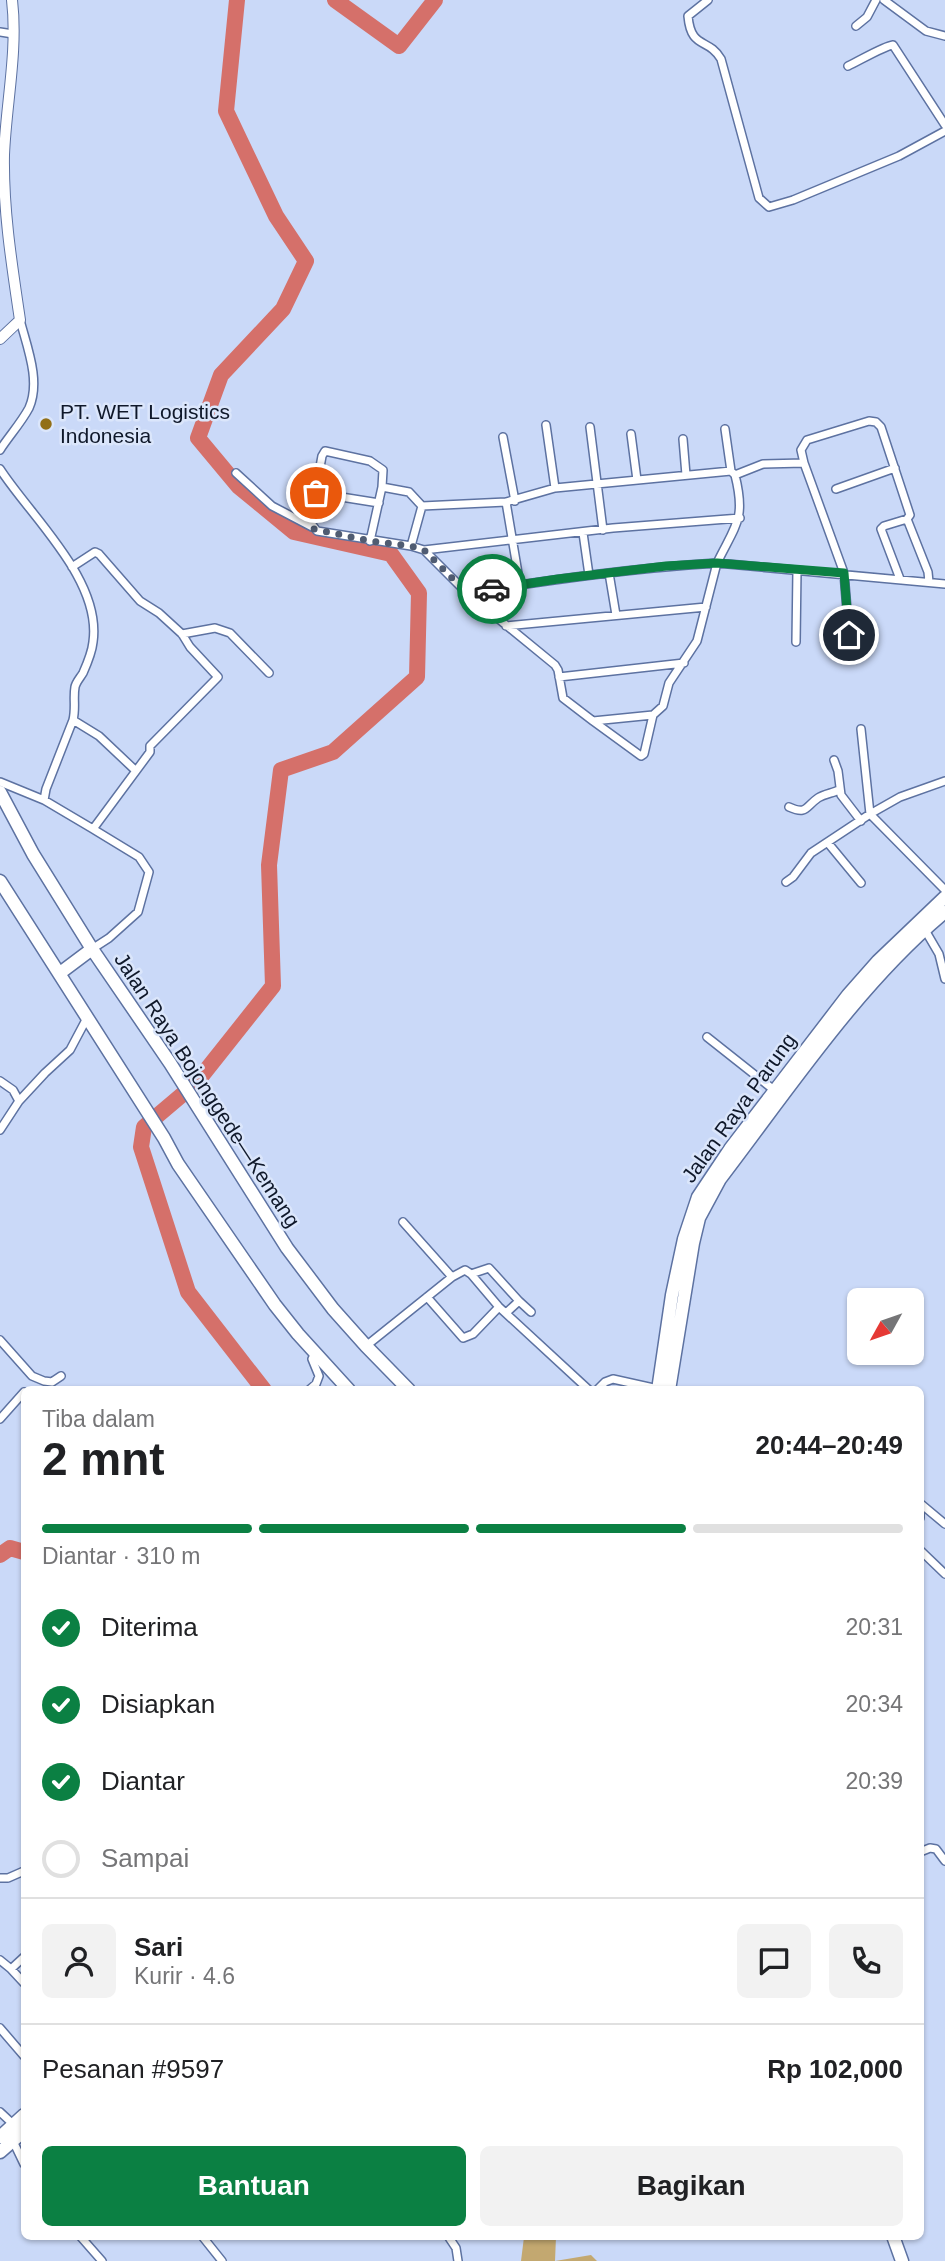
<!DOCTYPE html>
<html lang="id">
<meta charset="utf-8">
<style>
:root{--surface:#fff;--page:#f2f2f2;--text:#202124;--muted:#757577;--line:#e0e0e0;--accent:#0b8043}
body{margin:0;font-family:Arial,sans-serif;background:var(--page);color:var(--text);height:100vh;display:flex;flex-direction:column;font-size:26px;white-space:nowrap}
*{box-sizing:border-box;margin:0}
p{font-size:23px;color:var(--muted)}
.icon{flex:none;width:38px;height:38px;fill:none;stroke:currentColor;stroke-width:2;stroke-linecap:round;stroke-linejoin:round}
.map{position:relative;flex:1;overflow:hidden}
.side{position:absolute;left:21px;top:1386px;width:903px;height:854px;display:flex;flex-direction:column;background:var(--surface);border-radius:10px;box-shadow:0 2px 5px #0004}
.side>*{flex:none}
.needle{width:46px;rotate:230deg}
.fabs{position:absolute;left:847px;top:1288px;display:grid;gap:14px}
.fabs a{display:grid;place-items:center;width:77px;height:77px;border-radius:10px;background:var(--surface);box-shadow:0 2px 5px #0004;font-size:35px}
.pin{position:absolute;display:grid;place-items:center;width:60px;height:60px;color:#fff;margin:-30px;border:4px solid #fff;border-radius:50%;box-shadow:0 2px 7px #0007}
.courier{position:absolute;display:grid;place-items:center;width:70px;height:70px;margin:-35px;border:5px solid #0b8043;border-radius:50%;background:#fff;color:#222;box-shadow:0 2px 9px #0007}
.headline em{font-style:normal;font-weight:700}
.headline div{display:flex;flex-direction:column-reverse}
.headline{display:flex;align-items:center;justify-content:space-between;height:119px;padding:0 21px}
h1{font-size:46px;font-weight:700;line-height:52px}
.bar{display:grid;grid-template-columns:repeat(4,1fr);gap:10px 7px;align-content:center;height:84px;padding:0 21px}
.bar i{height:9px;border-radius:5px;background:var(--line)}
.bar .current{background:var(--accent)}
.bar p{grid-column:span 4}
.line{display:flex;align-items:center;gap:18px;padding:0 21px;border-top:2px solid var(--line)}
.line div{flex:1}
.round{display:grid;place-items:center;flex:none;width:74px;height:74px;border-radius:10px;background:var(--page)}
ol{padding:0 21px;list-style:none}
li{display:flex;align-items:center;gap:21px;height:77px}
li p{margin-inline-start:auto}
li .icon{padding:7px;border-radius:50%;background:var(--accent);color:#fff;stroke-width:4}
li:last-child{color:var(--muted)}
li i{width:38px;height:38px;border:4px solid var(--line);border-radius:50%}
.action{display:flex;gap:14px;margin-top:auto;padding:14px 21px}
.action a{flex:1;height:80px;border-radius:10px;background:var(--accent);color:#fff;font-size:28px;font-weight:700;line-height:80px;text-align:center}
.action a+a{background:var(--page);color:var(--text)}
.map>svg:first-child{display:block}
.green{fill:#c3a870}
.lines{fill:none;stroke-linecap:round;stroke-linejoin:round}
.river{stroke:#d5706a;stroke-width:16}
.minor-casing{stroke:#5d72a1;stroke-width:10}
.tertiary-casing{stroke:#5d72a1;stroke-width:12}
.primary-casing{stroke:#5d72a1;stroke-width:15}
.trunk-casing{stroke:#5d72a1;stroke-width:15}
.minor{stroke:#fff;stroke-width:7}
.tertiary{stroke:#fff;stroke-width:10}
.primary{stroke:#fff;stroke-width:12}
.trunk{stroke:#fff;stroke-width:12}
.done{stroke:#505c72;stroke-width:7;stroke-dasharray:0 12.6}
.route{stroke:#0b8043;stroke-width:9}
.poi-dot{fill:#926f17;stroke:#dbe6fb;stroke-width:2.5}
.labels{text-anchor:middle;stroke-width:5;stroke-linejoin:round;paint-order:stroke}
.poi-label{font-size:21px;fill:#0f182a;stroke:#dbe6fb;text-anchor:start}
.street-label{font-size:21px;fill:#0f182a;stroke:#dbe6fb}
</style>
<div class="map">
<svg width="945" height="2261" viewBox="0 0 945 2261">
<rect width="100%" height="100%" fill="#cad9f8"/>
<!-- green -->
<path class="green" d="M524,2237h32l-1,24 36,-6 6,6h-76z"/>
<g class="lines">
<!-- river -->
<path class="river" d="M237,0l-11,111 50,105 30,45 -23,48 -62,66 -23,63 40,48 56,46 97,22 28,39 -2,84 -84,75 -52,18 -12,95 4,121 -77,97 -52,44 -3,20 47,145 76,98
M335,0l64,46 36,-46
M0,1555l10,-7 14,4"/>
<!-- minor casing -->
<g class="minor-casing">
<path id="minor" d="M708,0l-20,16c3,34 20,21 33,43l38,139 10,9 24,-7 106,-44 46,-25
M884,0l42,31 19,5
M856,26l11,-9 9,-17
M0,32l13,2
M848,66c11,-5 36,-20 45,-21l52,80
M546,425l9,63
M590,427l13,103
M725,429l6,42
M631,434l6,46
M503,437l12,64
M683,439l3,36
M0,450c9,-14 21,-27 29,-42 12,-27 -2,-61 -9,-88
M804,463l40,110 5,62
M0,469c31,48 102,111 93,173 -1,10 -6,22 -10,31 -3,5 -7,9 -8,14 -2,11 1,21 -2,33l-27,69 -2,11
M236,473l36,33 40,21
M382,487l27,5 13,14
M836,489l59,-21
M316,493l63,10
M506,502l14,83
M907,519l21,53 1,10
M583,533l6,42
M370,541l12,-54 1,-17 -13,-9 -45,-10 -3,5 -12,66 7,9 94,15 13,4 43,43 88,72 3,5 5,28 30,23 60,-6 10,-9 6,-23 28,-42 20,-78 228,21
M411,546l11,-40 84,-4 49,-14 176,-17 4,4
M424,550l189,-22 127,-10
M609,573l7,42
M467,593c83,-13 166,-25 250,-30 19,-39 29,-44 18,-88l28,-11 41,-1 -3,-13 6,-10 62,-19 7,1 5,5 29,88 -3,4 -23,7 -3,3 19,50
M506,626l200,-19
M182,634l33,-6 15,5 39,40
M796,642l1,-72
M559,677l125,-14
M73,720l26,16 36,34
M593,721l48,35 3,-2 9,-39
M861,729l9,85 30,-17 45,-16
M834,760l4,11 3,24 20,26
M0,782l44,18 49,29 57,-77v-6l68,-69 -28,-30 -8,-13 -23,-21 -19,-12 -41,-47 -4,-2 -23,15
M789,807c18,8 16,0 29,-9 6,-4 15,-5 21,-8
M828,843l33,40
M786,882l7,-5 18,-24 59,-39 75,76
M925,930l14,24 6,25
M92,949l17,-11 29,-26 11,-40 -10,-15 -46,-28
M707,1037l67,53
M0,1081l13,9 6,11 -19,29
M19,1101l26,-28 25,-23 17,-32
M403,1222l49,55
M471,1274l18,-6 30,33
M427,1297l36,41 10,-4 26,-27
M506,1313l13,-12 12,11
M0,1340l32,36 12,5 8,1 9,-6
M366,1346l86,-69 13,-7 6,4 28,33 90,83
M309,1390l7,-6 3,-8 -7,-17 3,-6
M597,1390l8,-8 8,-3 45,10
M0,1419l24,-27
M920,1504v14
M921,1504l24,20
M920,1550l25,24
M920,1852l10,-4 6,1 9,12
M0,1878h8l16,-7
M24,1957l-13,12 13,14
M0,1960l11,9
M0,2028l24,28
M0,2112l14,13
M13,2141l11,23
M80,2236l22,25
M202,2236l20,25
M448,2236l8,12 2,13"/>
</g>
<!-- tertiary casing -->
<g class="tertiary-casing">
<path id="tertiary" d="M0,339l20,-19c-8,-54 -17,-110 -16,-165 2,-51 14,-104 8,-155"/>
</g>
<!-- primary casing -->
<g class="primary-casing">
<path id="primary" d="M893,2236l9,25"/>
</g>
<!-- trunk casing -->
<g class="trunk-casing">
<path id="trunk" d="M0,792l33,62 59,95 78,114 117,185 46,61 33,37 43,44
M0,881l164,257 14,26 97,141 23,29 51,56
M60,973l32,-24
M658,1390l14,-95 12,-56 14,-42 32,-48 118,-154 30,-34 67,-64
M669,1390l24,-147 6,-25 21,-39c68,-89 139,-196 225,-267
M0,2137l24,-22
M0,2152l24,-21"/>
</g>
<!-- minor -->
<use href="#minor" class="minor"/>
<!-- tertiary -->
<use href="#tertiary" class="tertiary"/>
<!-- primary -->
<use href="#primary" class="primary"/>
<!-- trunk -->
<use href="#trunk" class="trunk"/>
</g>
<g class="lines">
<!-- done -->
<path class="done" d="M316,493l-6,29 4,7 56,12 41,5 13,4 43,43 25,-4"/>
<!-- route -->
<path class="route" d="M492,589l66,-10 108,-13 51,-3 127,10 5,62"/>
</g>
<!-- markers -->
<circle class="poi-dot" cx="46" cy="424" r="7"/>
<g class="labels">
<!-- poi labels -->
<g class="poi-label">
<text x="60" y="419">PT. WET Logistics<tspan x="60" dy="24">Indonesia</tspan></text>
</g>
<!-- street labels -->
<g class="street-label">
<text transform="translate(207 1090) rotate(57)" y="7">Jalan Raya Bojonggede—Kemang</text>
<text transform="translate(739 1108) rotate(-54)" y="7">Jalan Raya Parung</text>
</g>
</g>
</svg>
<div class="fabs">
<a><svg class="needle" viewBox="-14 -14 28 28"><path d="M0-13l5 13h-10z" fill="#e53935"/><path d="M0 13l5-13h-10z" fill="#757577"/></svg></a>
</div>
<div class="pin" style="left:316px;top:493px;background:#ea580c"><svg class="icon" aria-label="bag" viewBox="0 0 24 24"><path d="M5 8h14l-1 12H6zM9 8a3 3 0 0 1 6 0"/></svg></div>
<div class="pin" style="left:849px;top:635px;background:#1f2937"><svg class="icon" aria-label="home" viewBox="0 0 24 24"><path d="M3 11l9-7 9 7M6 9v11h12V9"/></svg></div>
<div class="courier" style="left:492px;top:589px"><svg class="icon" aria-label="car" viewBox="0 0 24 24"><path d="M5 17H2v-5l4-1 3-4h7l3 4 3 1v5h-3M9 17h6M6 11h13"/><circle cx="7" cy="17" r="2"/><circle cx="17" cy="17" r="2"/></svg></div>
<section class="side">
<div class="headline"><div><h1>2 mnt</h1><p>Tiba dalam</p></div><em>20:44–20:49</em></div>
<div class="bar"><i class="current"></i><i class="current"></i><i class="current"></i><i></i><p>Diantar · 310 m</p></div>
<ol>
<li><svg class="icon" aria-label="check" viewBox="0 0 24 24"><path d="M5 12l5 5 9-10"/></svg>Diterima<p>20:31</p></li>
<li><svg class="icon" aria-label="check" viewBox="0 0 24 24"><path d="M5 12l5 5 9-10"/></svg>Disiapkan<p>20:34</p></li>
<li><svg class="icon" aria-label="check" viewBox="0 0 24 24"><path d="M5 12l5 5 9-10"/></svg>Diantar<p>20:39</p></li>
<li><i></i>Sampai</li>
</ol>
<div class="line" style="height:126px"><a class="round"><svg class="icon" aria-label="person" viewBox="0 0 24 24"><circle cx="12" cy="8" r="4"/><path d="M4 21q1-7 8-7t8 7"/></svg></a><div><b>Sari</b><p>Kurir · 4.6</p></div><a class="round"><svg class="icon" aria-label="chat" viewBox="0 0 24 24"><path d="M4 5h16v11H9l-5 4z"/></svg></a><a class="round"><svg class="icon" aria-label="phone" viewBox="0 0 24 24"><path d="M5 4h4l2 5-3 2q2 4 5 5l2-3 5 2v4C11 20 4 13 5 4z"/></svg></a></div>
<div class="line" style="height:91px"><div>Pesanan #9597</div><b>Rp 102,000</b></div>
<div class="action"><a>Bantuan</a><a>Bagikan</a></div>
</section>
</div>
